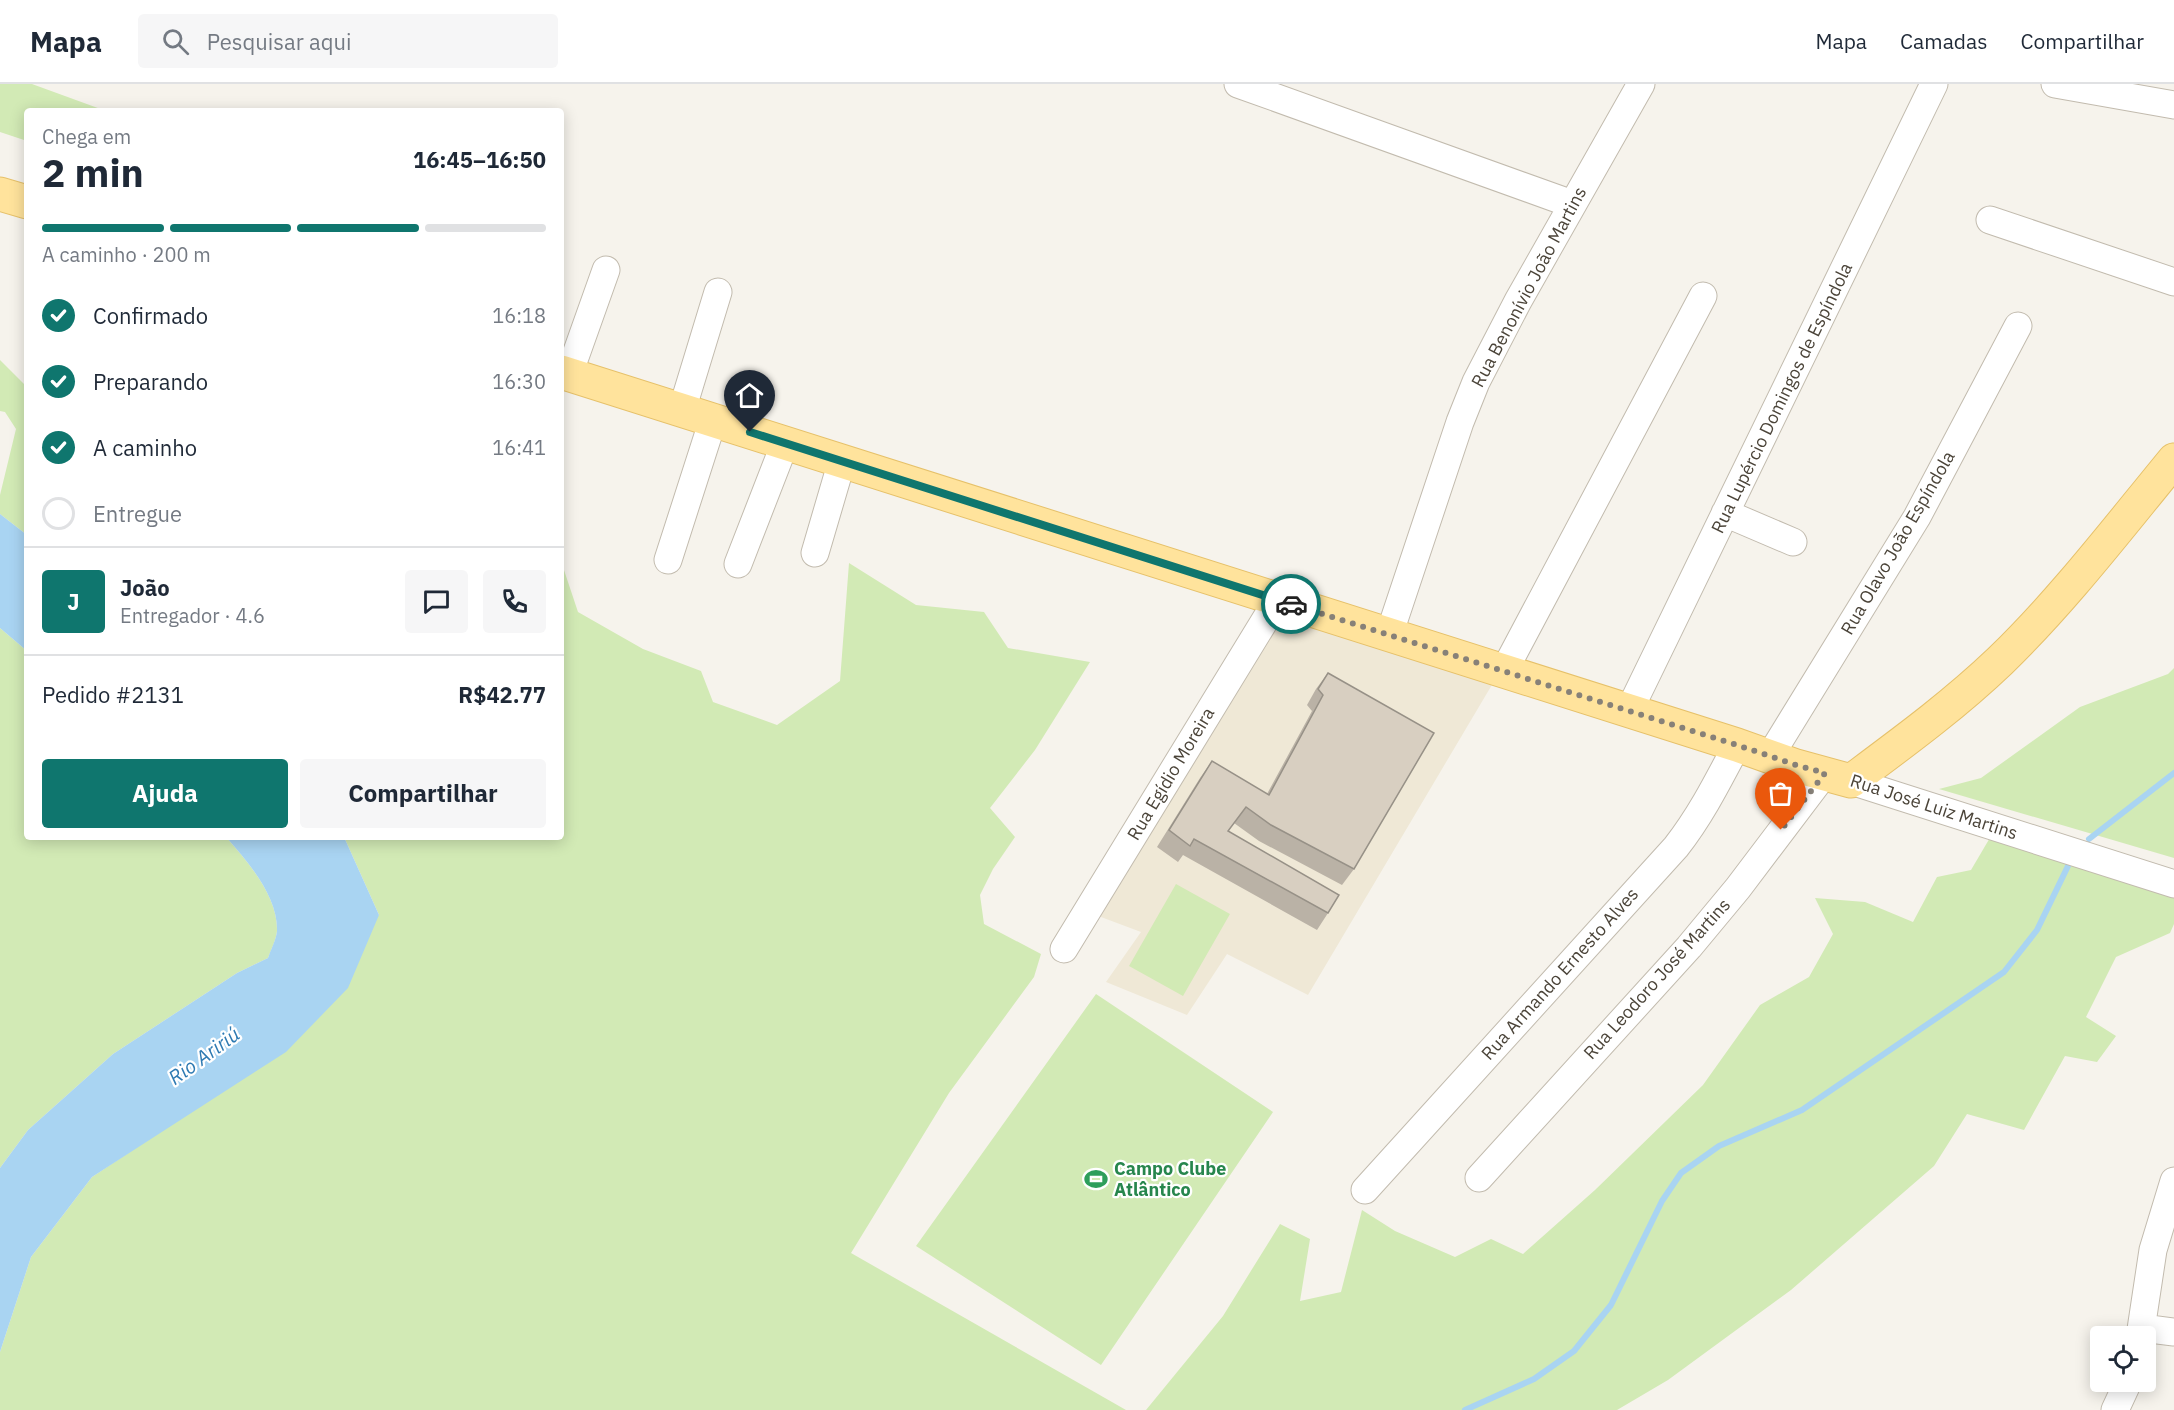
<!DOCTYPE html>
<html lang="pt">
<meta charset="utf-8">
<style>
:root{--surface:#fff;--page:#f6f6f7;--text:#1f2937;--muted:#747a83;--line:#e0e1e3;--accent:#0f766e}
body{margin:0;font-family:"IBM Plex Sans",sans-serif;background:var(--page);color:var(--text);height:100vh;display:flex;flex-direction:column;font-size:22px;white-space:nowrap}
*{box-sizing:border-box;margin:0}
p{font-size:20px;color:var(--muted)}
.icon{flex:none;width:33px;height:33px;fill:none;stroke:currentColor;stroke-width:2;stroke-linecap:round;stroke-linejoin:round}
.map{position:relative;flex:1;overflow:hidden}
.drawer{position:absolute;left:24px;top:24px;width:540px;height:732px;display:flex;flex-direction:column;background:var(--surface);border-radius:6px;box-shadow:0 3px 15px #0003}
.drawer>*{flex:none}
.buttons{position:absolute;left:2090px;top:1242px;display:grid;gap:12px}
.buttons a{display:grid;place-items:center;width:66px;height:66px;border-radius:6px;background:var(--surface);box-shadow:0 3px 15px #0003;font-size:30px}
.pin{position:absolute;display:grid;place-items:center;width:51px;height:51px;color:#fff;margin:-62px -26px;border-radius:50% 50% 50% 0;rotate:-45deg;box-shadow:0 0 6px #0007}
.pin .icon{rotate:45deg}
.courier{position:absolute;display:grid;place-items:center;width:60px;height:60px;margin:-30px;border:4px solid #0f766e;border-radius:50%;background:#fff;color:#222;box-shadow:0 2px 8px #0007}
.head em{font-style:normal;font-weight:800}
.head div{display:flex;flex-direction:column-reverse}
.head{display:flex;align-items:center;justify-content:space-between;height:102px;padding:0 18px}
h1{font-size:39px;font-weight:800;line-height:45px}
.bar{display:grid;grid-template-columns:repeat(4,1fr);gap:9px 6px;align-content:center;height:72px;padding:0 18px}
.bar i{height:8px;border-radius:4px;background:var(--line)}
.bar .selected{background:var(--accent)}
.bar p{grid-column:span 4}
.line{display:flex;align-items:center;gap:15px;padding:0 18px;border-top:2px solid var(--line)}
.line div{flex:1}
.round{display:grid;place-items:center;flex:none;width:63px;height:63px;border-radius:6px;background:var(--page)}
ol{padding:0 18px;list-style:none}
li{display:flex;align-items:center;gap:18px;height:66px}
li p{margin-inline-start:auto}
li .icon{padding:6px;border-radius:50%;background:var(--accent);color:#fff;stroke-width:4}
li:last-child{color:var(--muted)}
li i{width:33px;height:33px;border:3px solid var(--line);border-radius:50%}
.button{display:flex;gap:12px;margin-top:auto;padding:12px 18px}
.button a{flex:1;height:69px;border-radius:6px;background:var(--accent);color:#fff;font-size:24px;font-weight:800;line-height:69px;text-align:center}
.button a+a{background:var(--page);color:var(--text)}
header{display:flex;align-items:center;gap:36px;box-sizing:border-box;height:84px;padding:0 30px;background:var(--surface);border-bottom:2px solid var(--line)}
header strong{font-size:28px}
nav{display:flex;gap:33px;margin-inline-start:auto;font-size:21px}
.search{width:420px;height:54px;background:var(--page);display:flex;align-items:center;gap:15px;box-sizing:border-box;padding:0 21px;border-radius:6px;color:var(--muted);font-size:22px}
.map>svg:first-child{display:block}
.education{fill:#efe8d6}
.green{fill:#d2eab5}
.water{fill:#a9d4f2}
.lines{fill:none;stroke-linecap:round;stroke-linejoin:round}
.stream{stroke:#a9d4f2;stroke-width:6}
.minor-casing{stroke:#c2bbae;stroke-width:29}
.major-casing{stroke:#e6c16a;stroke-width:35}
.minor{stroke:#fff;stroke-width:27}
.major{stroke:#ffe39c;stroke-width:33}
.wall{fill:#bab2a6}
.building{fill:#d8cfc1;stroke:#979187;stroke-width:1.5}
.done{stroke:#878178;stroke-width:6;stroke-dasharray:0 10.8}
.route{stroke:#0f766e;stroke-width:8}
.labels{text-anchor:middle;stroke-width:4.5;stroke-linejoin:round;paint-order:stroke}
.street-label{font-size:18px;fill:#4b4439;stroke:#fff}
.leisure-label{font-size:18px;font-weight:bold;fill:#27864d;stroke:#fff;text-anchor:start}
.water-label{font-size:20px;font-style:italic;fill:#2e7ab2;stroke:#fff}
</style>
<header>
<strong>Mapa</strong>
<div class="search"><svg class="icon" aria-label="search" viewBox="0 0 24 24"><circle cx="10" cy="10" r="6"/><path d="M15 15l6 6"/></svg>Pesquisar aqui</div>
<nav><a>Mapa</a><a>Camadas</a><a>Compartilhar</a></nav>
</header>
<div class="map">
<svg width="2174" height="1326" viewBox="0 0 2174 1326">
<rect width="100%" height="100%" fill="#f6f3ec"/>
<!-- education -->
<path class="education" d="M1273,525l223,69 -188,317 -81,-41 -40,61 -81,-33 35,-50 -48,-18z"/>
<!-- green -->
<path class="green" d="M0,0h32l74,27h-79v30l-27,-9z
M0,276l27,27v148l-27,-21v-19l16,-66 -11,-17 -5,-1z
M561,477l17,51 65,37 58,22 12,31 64,23 63,-44 9,-118 67,42 68,7 24,36 82,14 -55,88 -45,58 25,29 -22,32 -13,26 4,29 57,30 -7,23 -85,116 -98,160 275,157h-1126v-58l31,-95 61,-80 95,-63 192,-199 -35,-78h217z
M0,544l27,23v186h199c22,25 52,59 51,94 -1,9 -6,19 -9,27l-31,15 -124,81 -85,76 -28,38z
M2174,584v190l-235,-69 42,-11 99,-71 88,-33z
M1991,752l183,59v29l-4,9 -54,24 -30,60 30,19 -19,26 -32,-6 -41,74 -57,-16 -33,52 -143,124 -123,90 -51,30h-471l77,-94 57,-92 30,15 -10,62 41,-9 21,-82 33,21 60,26 36,-18 32,15 72,-64 108,-105 57,-80 49,-28 24,-43 -18,-36 50,4 48,20 24,-45 34,-7z
M1176,800l54,30 -47,82 -54,-30z
M1096,910l177,118 -172,253 -185,-119z"/>
<!-- water -->
<path class="water" d="M0,430l27,21v116l-27,-23z
M226,753h118l35,78 -31,73 -62,64 -194,125 -61,80 -31,95v-184l28,-38 85,-76 124,-81 31,-15c3,-9 8,-18 9,-27 1,-35 -29,-69 -51,-94z"/>
<g class="lines">
<!-- stream -->
<path class="stream" d="M2089,755l85,-66
M1465,1326l69,-31 40,-28 37,-46 51,-104 19,-28 38,-27 83,-36 202,-138 33,-42 31,-64"/>
<!-- minor casing -->
<g class="minor-casing">
<path id="minor" d="M1238,0l334,120
M2055,0l119,21
M1990,136l184,62
M569,290l37,-104
M682,326l36,-118
M1725,429l68,29
M815,469l27,-92
M668,476l45,-140
M738,480l47,-121
M1389,551l71,-213 16,-40 42,-81 123,-217
M1504,587l199,-375
M1629,627l305,-627
M1770,672l147,-239 101,-191
M1851,697l323,103
M1064,865l214,-350
M1479,1094l210,-231 49,-59 87,-115
M1365,1106l311,-343c25,-32 42,-66 61,-102
M2142,1244l32,4
M2140,1252l13,-86 21,-69
M2115,1326l13,-28"/>
</g>
<!-- major casing -->
<g class="major-casing">
<path id="major" d="M0,110l27,8
M561,288l1176,373 59,21 55,15c51,-38 103,-76 149,-120 63,-61 118,-133 174,-201"/>
</g>
<!-- minor -->
<use href="#minor" class="minor"/>
<!-- major -->
<use href="#major" class="major"/>
</g>
<!-- wall -->
<path class="wall" d="M1328,589l26,196 -12,16 -83,-44 -25,-18 -6,8 100,82 -11,17 -134,-75 -5,7 -21,-15 43,-69 12,-17 55,33 45,-83 -5,-6 9,-16z"/>
<!-- building -->
<path class="building" d="M1328,589l106,60 -80,136 -83,-44 -25,-18 -18,24 111,64 -11,18 -134,-74 -4,7 -21,-16 43,-69 57,34 54,-100 -5,-6z"/>
<g class="lines">
<!-- done -->
<path class="done" d="M1291,520l446,141 59,20 29,8 -44,57"/>
<!-- route -->
<path class="route" d="M750,348l541,172"/>
</g>
<!-- icons -->
<defs>
<g id="stadium-bare" transform="scale(1.8)"><path d="M0-5a6.5 5 0 1 0 0 10a6.5 5 0 1 0 0-10ZM-3.5-1.8h7v3.6h-7Z" fill="#2e9e5b" stroke="#fff" stroke-width="2.5" paint-order="stroke"/></g>
</defs>
<g fill-rule="evenodd">
<use href="#stadium-bare" x="1096" y="1095"/>
</g>
<g class="labels">
<!-- street labels -->
<g class="street-label">
<text transform="translate(1529 203) rotate(-62)" y="6">Rua Benonívio João Martins</text>
<text transform="translate(1782 314) rotate(-64)" y="6">Rua Lupércio Domingos de Espíndola</text>
<text transform="translate(1898 459) rotate(-60)" y="6">Rua Olavo João Espíndola</text>
<text transform="translate(1171 690) rotate(-59)" y="6">Rua Egídio Moreira</text>
<text transform="translate(1934 723) rotate(18)" y="6">Rua José Luiz Martins</text>
<text transform="translate(1560 890) rotate(-48)" y="6">Rua Armando Ernesto Alves</text>
<text transform="translate(1657 895) rotate(-48)" y="6">Rua Leodoro José Martins</text>
</g>
<!-- leisure labels -->
<g class="leisure-label">
<text x="1114" y="1091">Campo Clube<tspan x="1114" dy="21">Atlântico</tspan></text>
</g>
<!-- water labels -->
<g class="water-label">
<text transform="translate(204 972) rotate(-36)" y="7">Rio Aririú</text>
</g>
</g>
</svg>
<div class="buttons">
<a><svg class="icon" aria-label="locate" viewBox="0 0 24 24"><circle cx="12" cy="12" r="6"/><path d="M12 2v4M12 18v4M2 12h4M18 12h4"/></svg></a>
</div>
<div class="pin" style="left:1781px;top:746px;background:#ea580c"><svg class="icon" aria-label="bag" viewBox="0 0 24 24"><path d="M5 8h14l-1 12H6zM9 8a3 3 0 0 1 6 0"/></svg></div>
<div class="pin" style="left:750px;top:348px;background:#1f2937"><svg class="icon" aria-label="home" viewBox="0 0 24 24"><path d="M3 11l9-7 9 7M6 9v11h12V9"/></svg></div>
<div class="courier" style="left:1291px;top:520px"><svg class="icon" aria-label="car" viewBox="0 0 24 24"><path d="M5 17H2v-5l4-1 3-4h7l3 4 3 1v5h-3M9 17h6M6 11h13"/><circle cx="7" cy="17" r="2"/><circle cx="17" cy="17" r="2"/></svg></div>
<section class="drawer">
<div class="head"><div><h1>2 min</h1><p>Chega em</p></div><em>16:45–16:50</em></div>
<div class="bar"><i class="selected"></i><i class="selected"></i><i class="selected"></i><i></i><p>A caminho · 200 m</p></div>
<ol>
<li><svg class="icon" aria-label="check" viewBox="0 0 24 24"><path d="M5 12l5 5 9-10"/></svg>Confirmado<p>16:18</p></li>
<li><svg class="icon" aria-label="check" viewBox="0 0 24 24"><path d="M5 12l5 5 9-10"/></svg>Preparando<p>16:30</p></li>
<li><svg class="icon" aria-label="check" viewBox="0 0 24 24"><path d="M5 12l5 5 9-10"/></svg>A caminho<p>16:41</p></li>
<li><i></i>Entregue</li>
</ol>
<div class="line" style="height:108px"><b class="round" style="background:var(--accent);color:#fff">J</b><div><b>João</b><p>Entregador · 4.6</p></div><a class="round"><svg class="icon" aria-label="chat" viewBox="0 0 24 24"><path d="M4 5h16v11H9l-5 4z"/></svg></a><a class="round"><svg class="icon" aria-label="phone" viewBox="0 0 24 24"><path d="M5 4h4l2 5-3 2q2 4 5 5l2-3 5 2v4C11 20 4 13 5 4z"/></svg></a></div>
<div class="line" style="height:78px"><div>Pedido #2131</div><b>R$42.77</b></div>
<div class="button"><a>Ajuda</a><a>Compartilhar</a></div>
</section>
</div>
